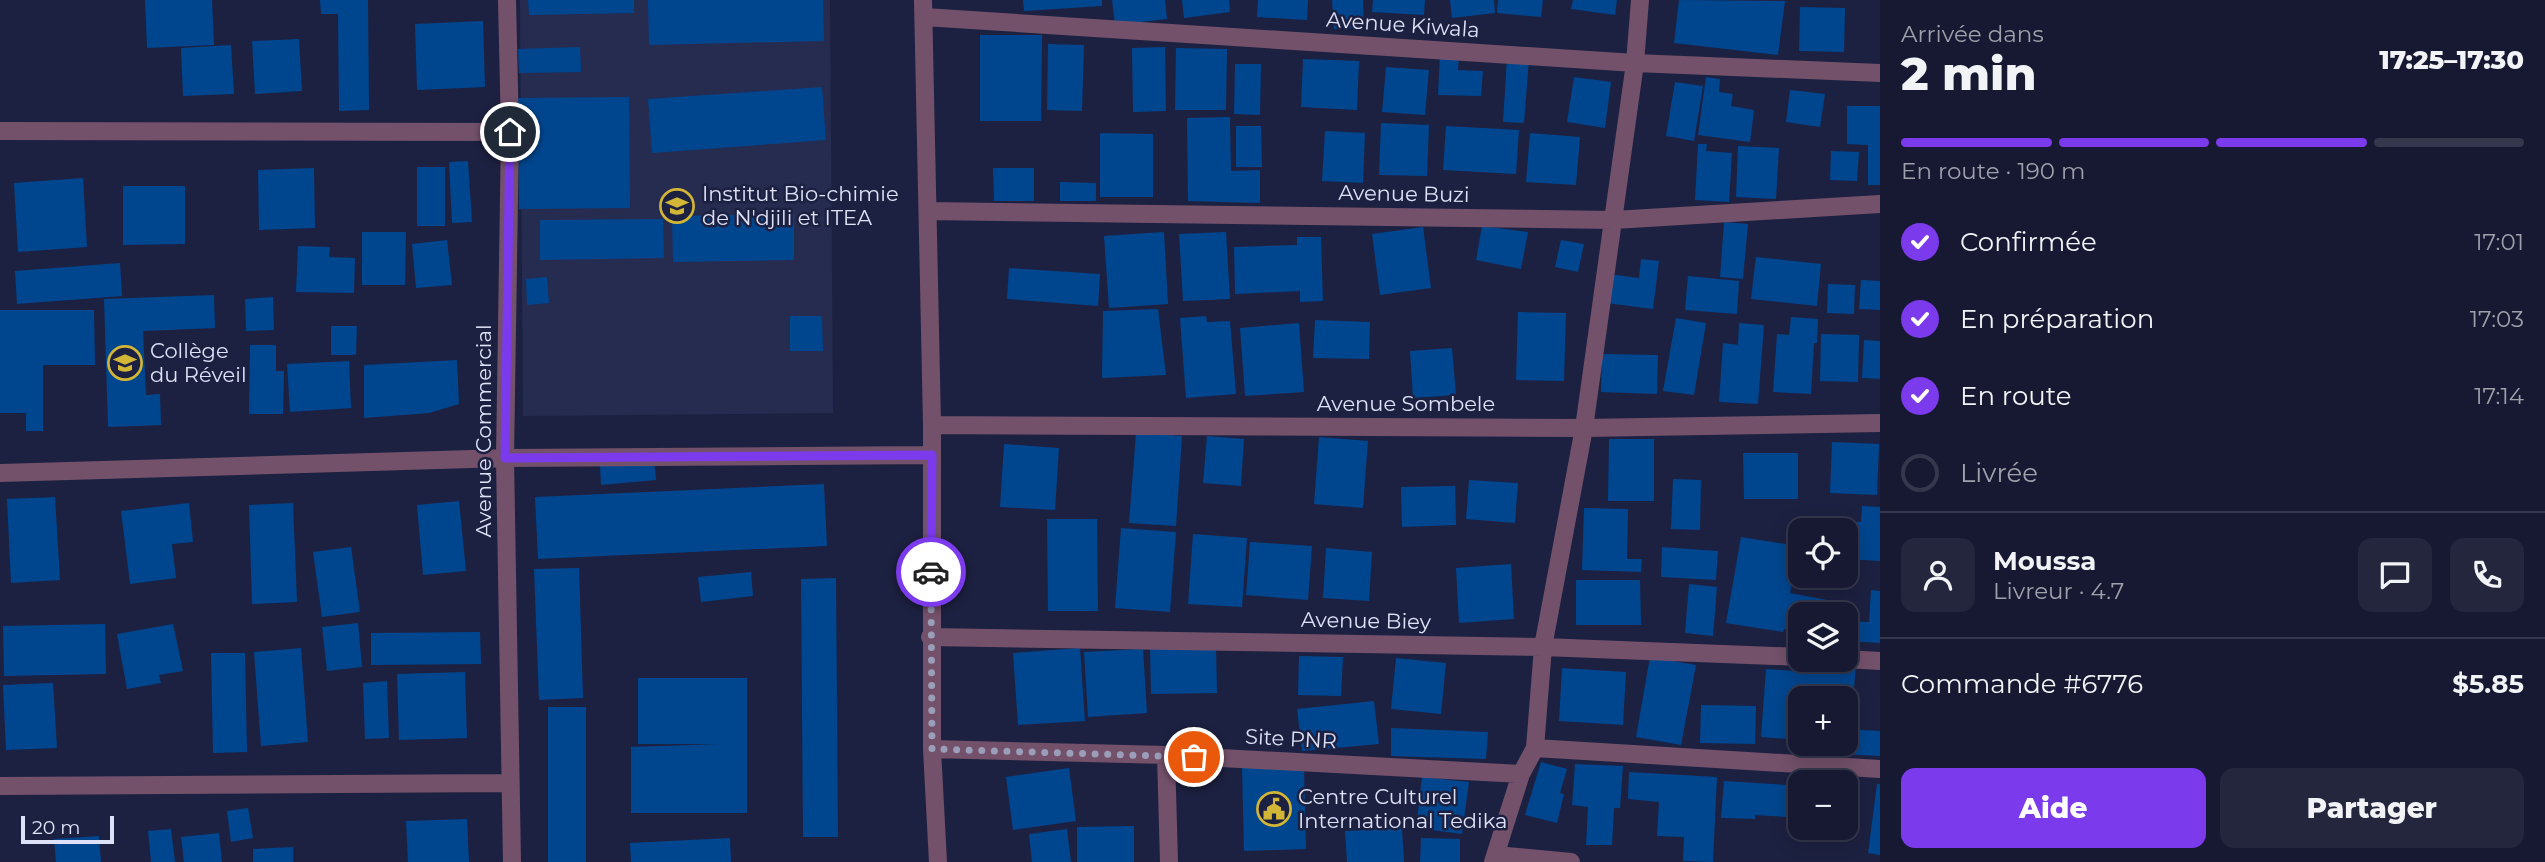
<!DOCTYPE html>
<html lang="fr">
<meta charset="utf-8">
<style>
:root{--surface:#161931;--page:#23263d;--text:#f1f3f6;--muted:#9ea0ab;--line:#35384d;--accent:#7c3aed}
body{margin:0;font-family:Montserrat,sans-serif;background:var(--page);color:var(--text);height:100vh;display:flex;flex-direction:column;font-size:26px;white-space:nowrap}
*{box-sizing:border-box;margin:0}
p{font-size:23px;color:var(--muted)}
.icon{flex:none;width:38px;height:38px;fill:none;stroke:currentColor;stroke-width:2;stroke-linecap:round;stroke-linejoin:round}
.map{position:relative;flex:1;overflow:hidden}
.details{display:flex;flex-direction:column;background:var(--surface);width:665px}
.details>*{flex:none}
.tools{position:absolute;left:1788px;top:518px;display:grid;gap:14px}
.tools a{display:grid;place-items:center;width:70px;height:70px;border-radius:14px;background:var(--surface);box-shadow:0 4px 18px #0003,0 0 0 2px var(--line);font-size:35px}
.scale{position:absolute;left:21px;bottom:18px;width:93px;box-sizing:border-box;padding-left:7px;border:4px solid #dee2f8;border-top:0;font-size:19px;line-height:24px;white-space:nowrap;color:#dee2f8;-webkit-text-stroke:5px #1d2141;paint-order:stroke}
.pin{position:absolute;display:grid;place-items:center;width:60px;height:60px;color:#fff;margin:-30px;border:4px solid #fff;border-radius:50%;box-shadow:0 2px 7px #0007}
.courier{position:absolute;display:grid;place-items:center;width:70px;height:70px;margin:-35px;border:5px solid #7c3aed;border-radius:50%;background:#fff;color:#222;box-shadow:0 2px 9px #0007}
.summary em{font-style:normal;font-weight:800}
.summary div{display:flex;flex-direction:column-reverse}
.summary{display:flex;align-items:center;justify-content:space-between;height:119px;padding:0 21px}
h1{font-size:46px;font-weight:800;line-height:52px}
.bar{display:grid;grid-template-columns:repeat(4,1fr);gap:10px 7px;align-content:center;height:84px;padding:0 21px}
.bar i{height:9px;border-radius:5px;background:var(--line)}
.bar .on{background:var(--accent)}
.bar p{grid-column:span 4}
.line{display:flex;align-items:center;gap:18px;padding:0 21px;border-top:2px solid var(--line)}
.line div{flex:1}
.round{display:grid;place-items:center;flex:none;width:74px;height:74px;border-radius:14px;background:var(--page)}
ol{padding:0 21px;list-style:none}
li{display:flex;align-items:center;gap:21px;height:77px}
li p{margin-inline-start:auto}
li .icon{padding:7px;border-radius:50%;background:var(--accent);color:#fff;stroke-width:4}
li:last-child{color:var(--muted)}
li i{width:38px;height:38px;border:4px solid var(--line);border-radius:50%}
.button{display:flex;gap:14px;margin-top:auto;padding:14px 21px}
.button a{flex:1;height:80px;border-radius:14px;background:var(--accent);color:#fff;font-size:28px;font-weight:800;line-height:80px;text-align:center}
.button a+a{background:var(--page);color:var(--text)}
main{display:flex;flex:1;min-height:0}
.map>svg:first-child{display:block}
.built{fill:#262b50}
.building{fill:#00468f}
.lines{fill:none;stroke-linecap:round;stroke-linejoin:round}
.minor{stroke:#74516b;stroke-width:18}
.done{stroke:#9a9eb8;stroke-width:7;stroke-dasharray:0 12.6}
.route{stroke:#7c3aed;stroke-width:9}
.labels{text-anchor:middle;stroke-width:5;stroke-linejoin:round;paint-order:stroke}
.street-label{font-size:21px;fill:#dee2f8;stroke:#1d2141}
.poi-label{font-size:21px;fill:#dee2f8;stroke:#1d2141;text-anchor:start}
</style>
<main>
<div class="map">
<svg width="1880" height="862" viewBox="0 0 1880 862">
<rect width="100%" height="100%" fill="#1d2141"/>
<!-- built -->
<path class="built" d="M520,0h310l3,413 -310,3z"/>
<!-- building -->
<path class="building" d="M145,0h67l2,45 -67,3z
M320,0h48l1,110 -30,1 -1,-97h-17z
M528,0h106v13l-105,2z
M648,0h175l1,41 -175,4z
M1023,0h79v6l-78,5z
M1112,0h53l2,19 -52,6z
M1182,0h47l1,12 -46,6z
M1258,0h50l-1,20 -50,-3z
M1332,0h31l1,27 -30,2z
M1373,0h52l-1,15 -52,-3z
M1450,0h44l1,13 -43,5z
M1498,0h45l-2,17 -44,-4z
M1573,0h44l-2,15 -44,-6z
M1679,0l106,1 -7,54 -104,-12z
M1800,7l45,1 -1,44 -45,-1z
M483,21l2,66 -68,3 -2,-66z
M980,35h62l-1,86h-61z
M299,39l3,52 -47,3 -3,-53z
M1048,44l36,1 -2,66 -35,-1z
M231,45l3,49 -51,2 -2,-48z
M580,47l1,25 -62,1 -1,-24z
M1165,47l1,64 -33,1 -1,-64z
M1176,48l51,1 -1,61h-51z
M1440,54h19l-1,16 25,1 -2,25 -43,-1z
M1507,58l22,1 -5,64 -21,-1z
M1303,59l56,2 -2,49 -56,-3z
M1235,64h26l-1,51 -26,-1z
M1386,67l43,3 -4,45 -43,-3z
M1574,77l37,5 -6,46 -38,-6z
M1706,77l14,2 -1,13 14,2 -2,12 23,4 -4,32 -52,-7z
M1675,82l28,4 -9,55 -28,-5z
M822,87l4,53 -174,13 -4,-54z
M1790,90l35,4 -5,33 -34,-5z
M629,97l1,111 -111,1 -1,-111z
M1847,106h33v79h-12v-40l-21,-1z
M1230,117l1,54 29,-1v33l-72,-2 -1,-83z
M1381,123l48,2 -2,51 -48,-1z
M1236,126h25l1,41h-26z
M1446,126l73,4 -3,44 -73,-4z
M1325,131l40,2 -2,50 -41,-2z
M1100,133l53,1v63h-53z
M1530,133l50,4 -4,48 -50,-3z
M1698,144h9l-1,7 26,2 -3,49 -34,-2z
M1738,146l41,2 -3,51 -40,-2z
M1831,151l28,1 -2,29 -27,-1z
M468,161l4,61 -20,1 -3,-61z
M417,167h28v59h-28z
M314,168l1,60 -56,2 -1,-60z
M993,168h41v33h-40z
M83,178l4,69 -69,5 -4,-69z
M1060,182l36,1v18h-36z
M123,186h62v58l-62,1z
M794,214v46l-121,2 -1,-46z
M663,219l1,39 -124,2v-40z
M1724,222l24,2 -5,55 -23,-2z
M1482,226l46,6 -7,37 -45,-9z
M1423,227l8,61 -51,7 -8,-61z
M362,232h44l-1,53h-43z
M1164,232l4,72 -59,4 -5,-72z
M1226,232l4,67 -47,2 -4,-67z
M1297,237h24l2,64 -23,1v-11l-65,3 -1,-47 63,-2z
M447,240l5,45 -36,3 -4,-44z
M1561,240l23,4 -6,28 -23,-5z
M298,246l32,1 -1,10 26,1 -1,35 -58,-1z
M1756,257l65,7 -4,42 -66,-7z
M1641,259l18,2 -6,48 -47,-6 3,-29 30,4z
M120,263l2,33 -105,8 -2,-33z
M1009,268l91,6 -2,32 -91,-7z
M1688,276l51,5 -2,33 -52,-4z
M547,277l2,26 -22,2 -1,-26z
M1861,280l19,1v29l-21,-1z
M1828,284l27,1 -1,29 -27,-1z
M214,295l1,33 -72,3 3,64 14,-1 1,31 -53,2 -4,-128z
M273,297l1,33 -28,1 -1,-32z
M1158,309l8,66 -64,3 1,-67z
M0,310h94l1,55h-52v66h-17v-18h-26z
M1518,312l48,1 -2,68 -48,-1z
M790,316h32l1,35h-33z
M1206,316l1,6 23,-1 6,73 -50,4 -6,-80z
M1791,317l27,2 -1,24h-3l-3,51 -38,-2 4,-58 12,1z
M1676,318l30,5 -12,72 -31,-4z
M1315,320l55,2 -1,37 -56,-1z
M1299,323l5,69 -59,4 -5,-68z
M1739,323l25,2 -6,79 -39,-2 4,-59 15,2z
M331,326h26l-1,29h-25z
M1821,334l38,1 -1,47 -38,-1z
M1864,340l16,1v38l-18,-1z
M250,345h26v26h8l-1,43h-34z
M1452,348l4,47 -43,3 -3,-47z
M1602,354l56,1 -1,39 -56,-2z
M457,360l2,44 -30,9 -65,5v-53z
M349,361l2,47 -61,4 -3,-48z
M1136,433l46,3 -6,90 -47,-3z
M1207,436l37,3 -3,47 -38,-3z
M1319,437l49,4 -5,67 -49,-4z
M1609,439h45v62h-46z
M1832,442l47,2 -2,51 -47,-2z
M1004,444l55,4 -4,62 -55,-3z
M1743,453h55v46h-54z
M654,461l2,19 -55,5 -1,-19z
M1673,479l28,1 -1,50 -29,-1z
M1469,480l49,3 -3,40 -49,-4z
M824,484l3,62 -289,13 -3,-62z
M1455,486l1,39 -54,2 -1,-40z
M55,497l5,83 -49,3 -4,-84z
M459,501l7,70 -43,4 -6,-70z
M189,503l4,39 -21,2 4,34 -46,6 -9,-73z
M293,503l4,99 -45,2 -3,-99z
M1862,506l18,1v54l-34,-2v-29h-11l1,-10 25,2z
M1584,508l44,1 -1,50h15l-1,13 -59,-2z
M1047,519h50l1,92h-50z
M1121,528l55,4 -6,80 -55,-4z
M1193,534l54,4 -5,69 -54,-3z
M1741,537l57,9 -8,47 37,7 -2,14h-24v17l-17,-2 -1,3 -57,-9z
M1250,542l62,4 -4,54 -62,-5z
M351,547l9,65 -38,5 -9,-65z
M1662,547l56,4 -2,29 -55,-3z
M1326,548l46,4 -3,49 -46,-3z
M1511,564l3,55 -55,4 -3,-55z
M579,568l4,130 -44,2 -5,-131z
M751,572l2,24 -52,6 -3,-25z
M836,578l2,259h-35l-2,-258z
M1576,580h64l1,45h-65z
M1689,584l28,3 -4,49 -28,-3z
M1871,590l9,1v52l-34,-2v-20l23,1z
M358,623l4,44 -35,4 -5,-44z
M105,624l1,50 -102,2 -1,-50z
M173,624l10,47 -24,4 2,8 -34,6 -10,-55z
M480,632l1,32 -110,1v-32z
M1150,645h66l1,48 -66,1z
M301,648l7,94 -47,4 -7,-94z
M1080,648l5,73 -67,4 -5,-72z
M1143,649l4,64 -59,4 -4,-65z
M211,653h34l2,99 -34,1z
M1299,656l44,1 -2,39 -43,-1z
M1650,657l46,8 -15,80 -45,-8z
M1396,658l50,5 -5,51 -50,-5z
M1823,662l33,3 -5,58h-5v-25h-45v42l-40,-3 5,-68 55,4z
M1562,668l64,4 -3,53 -64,-4z
M465,672l2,66 -68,2 -2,-66z
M638,678h109v135h-116v-66l88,-3h-81z
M387,681l2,57 -24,1 -2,-56z
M53,683l4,65 -51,2 -3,-65z
M1374,701l5,43 -77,7 -5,-42z
M1701,705l55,1 -1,38 -55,-1z
M548,707h38v155h-38z
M1391,728l97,4 -2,27 -95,-3z
M1846,729l34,2v25l-56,-3v-9h22z
M1541,762l26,7 -7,24 4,1 -7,29 -32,-8z
M1575,764l48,2 -3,42h-6l-2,37h-26l2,-38 -16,-2z
M1304,767l2,82 -62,2 -2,-83z
M1069,768l7,53 -63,9 -7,-53z
M1629,772l88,5 -4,85 -30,-1 1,-24 -27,-1 2,-34 -31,-3z
M1422,777l47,5 -7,52 -46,-6z
M1724,781l64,4 -2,32 -31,-2v4l-34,-1z
M1877,784h3v71l-12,-2z
M248,808l5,30 -22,4 -4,-31z
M467,819l2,43h-61l-2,-41z
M1134,826v36h-57v-35z
M1402,828l2,34h-57l-2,-31z
M171,829l4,33h-24l-3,-31z
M1067,829l4,33h-39l-3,-28z
M219,833l3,29h-38l-3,-25z
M99,836l2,26h-45l-2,-23z
M730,838l1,24h-100l-1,-19z
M1421,838l39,1v23h-40z
M293,847v15h-40v-13z"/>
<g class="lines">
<!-- minor -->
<path class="minor" d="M507,0l3,132 -5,326 7,404
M923,0l9,425v324l6,113
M924,17l711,46 245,10
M0,131l510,1
M928,211l686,9 266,-16
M932,425l652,3 296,-5
M0,473l505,-15 427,-3
M930,637l613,10 258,10
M1846,659l34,2
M1535,748l345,21
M932,749l234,6 355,19
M1166,755l3,107
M0,786l509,-3
M1496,855l75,7
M1493,862l28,-88 14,-26 8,-101 41,-219 51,-365 5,-63"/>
</g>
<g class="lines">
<!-- done -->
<path class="done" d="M931,572l1,177 262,8"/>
<!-- route -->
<path class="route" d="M510,132l-5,326 427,-3 -1,117"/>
</g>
<!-- icons -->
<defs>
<g id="school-ring" transform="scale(1.75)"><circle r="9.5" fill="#1d2141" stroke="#d3b635" stroke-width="1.5"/><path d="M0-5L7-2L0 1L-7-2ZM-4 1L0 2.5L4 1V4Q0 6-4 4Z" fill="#d3b635"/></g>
<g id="civic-ring" transform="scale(1.75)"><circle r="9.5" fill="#1d2141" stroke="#d3b635" stroke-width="1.5"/><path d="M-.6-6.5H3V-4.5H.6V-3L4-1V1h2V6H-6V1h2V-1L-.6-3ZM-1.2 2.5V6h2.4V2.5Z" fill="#d3b635"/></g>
</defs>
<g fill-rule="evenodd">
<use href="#school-ring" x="677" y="206"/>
<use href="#school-ring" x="125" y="363"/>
<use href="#civic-ring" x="1274" y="809"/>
</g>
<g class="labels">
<!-- street labels -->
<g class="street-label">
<text transform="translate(1403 25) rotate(4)" y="7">Avenue Kiwala</text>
<text transform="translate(1404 194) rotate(1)" y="7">Avenue Buzi</text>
<text x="1406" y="411">Avenue Sombele</text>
<text transform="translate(484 431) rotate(-90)" y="7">Avenue Commercial</text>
<text transform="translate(1366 621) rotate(1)" y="7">Avenue Biey</text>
<text transform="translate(1291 739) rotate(3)" y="7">Site PNR</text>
</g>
<!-- poi labels -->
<g class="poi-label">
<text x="702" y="201">Institut Bio-chimie<tspan x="702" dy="24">de N'djili et ITEA</tspan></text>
<text x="150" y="358">Collège<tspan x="150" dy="24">du Réveil</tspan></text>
<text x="1298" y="804">Centre Culturel<tspan x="1298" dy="24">International Tedika</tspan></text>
</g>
</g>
</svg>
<div class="tools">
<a><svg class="icon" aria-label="locate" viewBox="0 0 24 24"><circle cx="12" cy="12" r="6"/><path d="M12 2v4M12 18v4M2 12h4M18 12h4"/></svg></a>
<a><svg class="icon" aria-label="layers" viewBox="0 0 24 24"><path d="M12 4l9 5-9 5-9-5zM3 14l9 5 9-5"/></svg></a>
<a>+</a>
<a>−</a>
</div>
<div class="scale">20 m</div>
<div class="pin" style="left:1194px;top:757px;background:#ea580c"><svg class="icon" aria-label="bag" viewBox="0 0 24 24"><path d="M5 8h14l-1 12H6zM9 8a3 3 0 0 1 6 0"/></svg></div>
<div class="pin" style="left:510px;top:132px;background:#1f2937"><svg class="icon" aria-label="home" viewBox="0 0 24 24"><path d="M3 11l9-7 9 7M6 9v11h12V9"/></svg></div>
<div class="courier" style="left:931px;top:572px"><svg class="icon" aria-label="car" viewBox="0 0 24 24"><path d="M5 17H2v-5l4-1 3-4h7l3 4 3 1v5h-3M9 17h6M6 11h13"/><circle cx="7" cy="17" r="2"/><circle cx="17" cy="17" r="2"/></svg></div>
</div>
<section class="details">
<div class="summary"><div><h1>2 min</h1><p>Arrivée dans</p></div><em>17:25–17:30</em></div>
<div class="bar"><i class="on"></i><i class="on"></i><i class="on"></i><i></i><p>En route · 190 m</p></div>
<ol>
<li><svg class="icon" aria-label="check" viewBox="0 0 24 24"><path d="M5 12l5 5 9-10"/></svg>Confirmée<p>17:01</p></li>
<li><svg class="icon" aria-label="check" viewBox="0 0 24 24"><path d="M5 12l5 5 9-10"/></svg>En préparation<p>17:03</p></li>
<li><svg class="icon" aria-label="check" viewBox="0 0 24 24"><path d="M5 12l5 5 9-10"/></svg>En route<p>17:14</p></li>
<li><i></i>Livrée</li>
</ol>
<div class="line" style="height:126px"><a class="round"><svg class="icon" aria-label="person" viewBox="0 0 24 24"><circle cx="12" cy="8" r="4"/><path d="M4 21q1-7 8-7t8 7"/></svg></a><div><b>Moussa</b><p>Livreur · 4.7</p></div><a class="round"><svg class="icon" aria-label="chat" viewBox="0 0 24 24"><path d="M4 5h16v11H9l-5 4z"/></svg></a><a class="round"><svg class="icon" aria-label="phone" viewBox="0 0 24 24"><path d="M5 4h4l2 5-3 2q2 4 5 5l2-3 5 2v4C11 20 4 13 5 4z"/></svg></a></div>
<div class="line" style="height:91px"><div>Commande #6776</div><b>$5.85</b></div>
<div class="button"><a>Aide</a><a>Partager</a></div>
</section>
</main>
